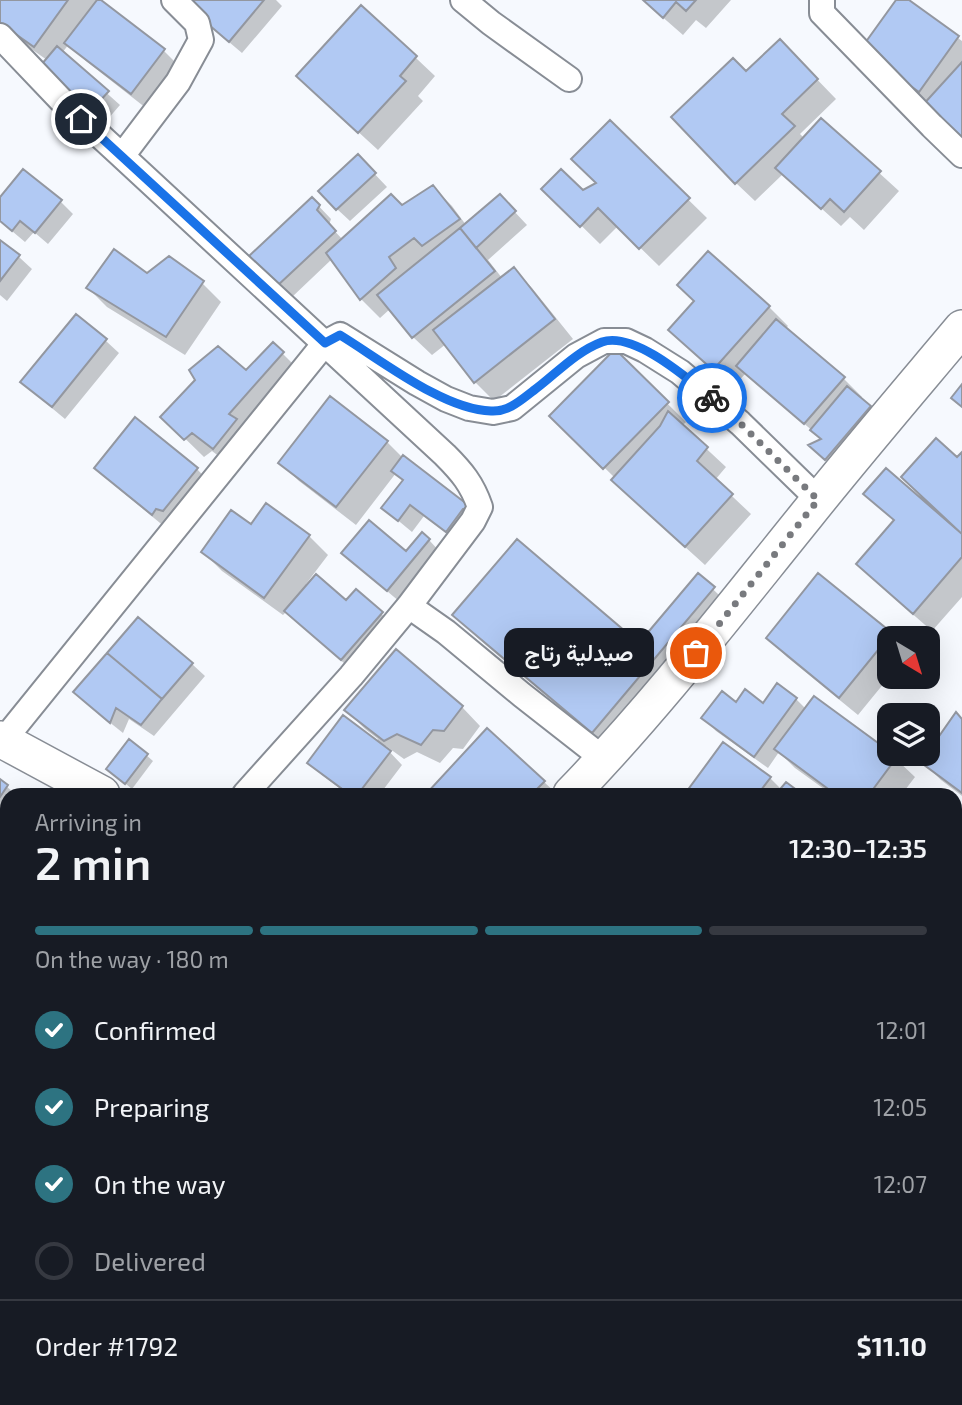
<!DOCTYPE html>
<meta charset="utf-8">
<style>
:root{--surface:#171b24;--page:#20242c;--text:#f1f3f6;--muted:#9ea1a6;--line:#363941;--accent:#2d7381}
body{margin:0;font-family:"Exo 2",Vazirmatn,sans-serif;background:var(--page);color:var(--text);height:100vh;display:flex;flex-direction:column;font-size:26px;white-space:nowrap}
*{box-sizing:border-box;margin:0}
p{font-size:23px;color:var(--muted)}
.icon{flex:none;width:38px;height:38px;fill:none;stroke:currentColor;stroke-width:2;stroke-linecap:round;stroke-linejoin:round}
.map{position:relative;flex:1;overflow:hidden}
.sheet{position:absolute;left:0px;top:788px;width:962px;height:618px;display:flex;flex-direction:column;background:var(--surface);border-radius:21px 21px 0 0;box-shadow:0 7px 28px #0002}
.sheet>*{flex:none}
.needle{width:46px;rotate:142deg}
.fabs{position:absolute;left:877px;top:626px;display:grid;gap:14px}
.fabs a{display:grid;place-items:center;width:63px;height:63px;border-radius:14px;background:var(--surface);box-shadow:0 7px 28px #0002;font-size:35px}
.pin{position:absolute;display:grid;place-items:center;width:60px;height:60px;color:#fff;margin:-30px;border:4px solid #fff;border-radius:50%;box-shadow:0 2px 7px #0007}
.courier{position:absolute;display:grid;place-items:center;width:70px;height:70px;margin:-35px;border:5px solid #1a73e8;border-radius:50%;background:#fff;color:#222;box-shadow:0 2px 9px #0007}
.bubble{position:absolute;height:49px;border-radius:14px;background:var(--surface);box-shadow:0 7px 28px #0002;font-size:23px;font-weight:600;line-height:49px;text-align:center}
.headline em{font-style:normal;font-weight:600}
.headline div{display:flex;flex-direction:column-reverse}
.headline{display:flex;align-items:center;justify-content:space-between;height:119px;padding:0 35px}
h1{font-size:46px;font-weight:600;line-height:52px}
.bar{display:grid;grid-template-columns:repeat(4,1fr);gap:10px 7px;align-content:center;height:84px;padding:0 35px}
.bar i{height:9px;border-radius:5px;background:var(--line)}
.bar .on{background:var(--accent)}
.bar p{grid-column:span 4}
.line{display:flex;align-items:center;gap:18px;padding:0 35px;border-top:2px solid var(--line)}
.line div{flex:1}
ol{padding:0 35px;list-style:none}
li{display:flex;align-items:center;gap:21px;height:77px}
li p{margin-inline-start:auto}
li .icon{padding:7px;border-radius:50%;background:var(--accent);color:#fff;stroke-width:4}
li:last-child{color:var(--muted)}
li i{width:38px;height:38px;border:4px solid var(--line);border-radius:50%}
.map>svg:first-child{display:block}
.shadow{fill:#0003}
.building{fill:#b1c9f3;stroke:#9397a0;stroke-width:2}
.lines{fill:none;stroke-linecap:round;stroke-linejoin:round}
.street-casing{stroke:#888d95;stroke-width:28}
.secondary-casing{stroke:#888d95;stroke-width:38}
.street{stroke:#fff;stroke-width:24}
.secondary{stroke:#fff;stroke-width:35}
.done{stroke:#787a7e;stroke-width:7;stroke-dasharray:0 12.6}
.route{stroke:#1a73e8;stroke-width:9}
</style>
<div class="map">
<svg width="962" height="1405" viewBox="0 0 962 1405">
<rect width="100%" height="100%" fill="#f6f9fe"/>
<!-- shadow -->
<path class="shadow" d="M3,0h98l-1,1 64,50 19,19 -32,42 -65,-51 -17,-17 -7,9 58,52 -19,22 -54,-67 -37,-26 -10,-11v-19z
M197,0h79l6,6 -40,47 -39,-33z
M643,0h88l-25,28 -10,-8 -13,15z
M899,0h7l56,41v102l-34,-41 -47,-34z
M362,7l73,69 -17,20 5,5 -45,49 -60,-55z
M780,41l56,58 -36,35 4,4 17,-18 78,71 -35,39 -14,-13 -9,9 -58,-52 -28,27 -19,-18 10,-109z
M610,123l97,95 -48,48 -41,-40 -18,18 -56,-55 39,3 15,-8z
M370,169l17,18 -37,34 -13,-12z
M433,187l19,19 14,19 46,-16 15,16 -39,35 14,18 12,-9 18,19 41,51 -79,62 -19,-19 -29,-38 -14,11 -19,-18 -23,-28 -10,9 -19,-19 -29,-40 -41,39 -13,-13 34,-86 19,20 -2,6 14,15 59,-33z
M0,200l60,1 13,13 -25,30 -14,-12 -9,10 -25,-21z
M0,242l19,15 13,12 -25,32 -7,-6z
M708,253l61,54 19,19 -3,3 58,49 19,19 -2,2 22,21 -43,51 -16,-13v-18l-77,-67 -13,14 -44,-38 7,-47z
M148,276l54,7 19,19 -36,53 -78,-48 -19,-19z
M76,317l30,24 13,12 -54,66 -30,-25 -12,-12z
M273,344l28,28 -68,95 -21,-16 -8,6 -41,-40 35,-37 48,-8z
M615,352l71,70 -4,4 44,41 -11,13 36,34 -46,51 -73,-66 -19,-19 2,-2 -63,-62z
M387,442l16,16 68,51 -12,34 -35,-27 -12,16 -29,-24 21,-27 -8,-8 -40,52 -57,-44 -19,-18z
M962,455v142l-30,34 -55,-48 -19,-19 37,-42 -29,-28 65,15 26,-49z
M97,468l100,1 18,19 -44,44 -56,-46z
M251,527l58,9 19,19 -22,29 40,18 10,-11 45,41 -40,46 -56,-49 -18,-18 -4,4 -61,-44 -19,-19z
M429,540l12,13 -41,49 -44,-37 50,-12z
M699,576l39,37 -121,143 -138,-117 -24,-24 185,30z
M891,634l4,5h-6v38l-31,38 -71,-58 -19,-19z
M192,664l13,12 -51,60 -25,-17 -6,14 -35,-28z
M778,685l18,14 10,10 83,44 7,6 19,18 -13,17h-71l-36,-26 -16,-16 -11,16 -52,-37 -12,-13 32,-14 27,1z
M462,707l18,19 -17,23 -10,-1 -13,15 -23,-11 -13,7 -18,-13 -1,1 17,18 -22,29h-33l-25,-19 -13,-12 67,-21 2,-3 -13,-10 -19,-19z
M957,715l5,5v76l-21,-16 -19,-19z
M487,730l57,52 13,12h-129z
M130,741l23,20 -21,28 -18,-15z
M770,778l12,12 4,-5 13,9h-106l-3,-3z
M0,781l13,11 -1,2h-5v7l-7,11z
M956,974l6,3v33l-6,-3z
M956,1210l6,1v110l-6,-1z
M0,1220l7,9v60l-7,6z
M424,1398h129l7,7h-137z"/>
<!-- building -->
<path class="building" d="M0,0h68l-34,47 -34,-24z
M97,0h4l64,49 -34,45 -67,-51z
M194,0h70l-35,42 -41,-35z
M643,0h53l-10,11 -10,-9 -13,16z
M896,0h13l50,36 -40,56 -59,-42z
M361,5l56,51 -17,20 6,5 -48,52 -62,-57z
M780,39l38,40 -36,35 13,12 -60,58 -64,-67 62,-59 13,13z
M57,46l52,45 -22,24 -51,-44z
M962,62v81l-41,-36z
M821,118l60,53 -37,41 -14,-13 -9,10 -46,-41z
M610,120l80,78 -51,51 -41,-41 -18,19 -39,-38 20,-20 22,21 13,-7 -25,-24z
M358,154l18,19 -40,37 -18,-19z
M23,169l39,31 -27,33 -15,-12 -8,10 -12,-10v-24z
M433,185l27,34 -38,27 -8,-8 -25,19 7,11 -36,32 -34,-47 65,-59 11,11z
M500,194l16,17 -40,37 -16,-20z
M312,197l8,8 -3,5 19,21 -59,55 -28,-30z
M460,228l35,43 -83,67 -35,-43z
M0,240l20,15 -20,26z
M114,249l33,24 22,-17 35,25 -38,56 -80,-49z
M708,251l62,55 -57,64 -45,-40 26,-29 -17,-16z
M514,267l41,52 -81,64 -41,-53z
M76,314l31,25 -55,68 -32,-25z
M776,319l69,58 -41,47 -68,-58z
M273,342l11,10 -55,62 8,5 -24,30 -21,-16 -8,7 -24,-23 35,-37 -6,-10 29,-24 28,24z
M615,349l54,53 -66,67 -54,-53z
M962,384v23l-11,-9z
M847,386l24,20 -46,54 -17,-15 13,-6 -11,-9z
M330,396l58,45 -52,66 -58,-44z
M668,411l40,36 -11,14 36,33 -48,53 -74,-67 49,-54z
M135,417l63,51 -35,43 -7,-2 -4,6 -58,-47z
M936,438l21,19 5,-5v82l-61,-57z
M403,455l69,53 -9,1 -17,23 -36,-27 -12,16 -17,-13 22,-28 -12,-9z
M886,468l76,66v23l-49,57 -57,-50 38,-44 -31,-26z
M266,503l44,32 -46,63 -63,-46 30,-42 20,14z
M369,520l37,31 16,-19 8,7 -43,52 -46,-38z
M517,539l122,104 59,-70 17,14 -123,146 -140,-118z
M818,573l74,60 -53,65 -73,-60z
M316,574l30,26 10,-11 27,23 -42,48 -57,-49z
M138,617l55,46 -31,36 -55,-46z
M396,649l67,57 -19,25 -11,-1 -12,15 -24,-11 -13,7 -40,-31z
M107,653l55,46 -21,26 -25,-17 -6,15 -37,-31z
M777,683l20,15 -43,59 -53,-39 21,-27 14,11 9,-13 18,14z
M814,696l75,55v3h4l4,3 -23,31 8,6h-47l-61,-45z
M956,712l6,7v74l-42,-31 5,-8h3v-2z
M343,715l48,36 -33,43h-9l-42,-31z
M487,728l58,53 -13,13h-106z
M129,739l19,15 -23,30 -19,-15z
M723,742l48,35 -13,17h-66l-5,-3z
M0,779l8,6 -8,12z
M786,782l16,12h-26z
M956,1208l6,1v92l-6,-1z
M0,1222l7,9v25l-7,5z
M423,1398h130l-1,7h-131z"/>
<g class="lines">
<!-- street casing -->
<g class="street-casing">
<path id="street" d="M174,0l23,23 4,17 -23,42 -56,74 323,299c17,17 27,29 35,52l-7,14 -64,85 -58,70 -106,118
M463,0l28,23 78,56
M822,0v13l110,113 30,29
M0,36l61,64 61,56
M409,606l37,26 76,63 83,65
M3,741l322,-398 15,-8 77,48 29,16 23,9 24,4 19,-4 64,-52 28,-15h22l19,9 35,22 60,51 79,77"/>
</g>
<!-- secondary casing -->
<g class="secondary-casing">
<path id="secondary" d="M0,739l102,55
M571,794c84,-87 158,-183 234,-277 51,-64 105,-127 157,-189
M956,1120l6,2
M0,1360l7,-6"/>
</g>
<!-- street -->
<use href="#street" class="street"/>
<!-- secondary -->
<use href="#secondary" class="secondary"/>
</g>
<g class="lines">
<!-- done -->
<path class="done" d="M696,653l122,-153 -78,-77 -28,-25"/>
<!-- route -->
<path class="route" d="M81,119l244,224 15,-8c41,25 104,75 151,76 17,1 29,-10 42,-20 22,-16 42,-39 69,-49 32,-11 86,37 110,56"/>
</g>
</svg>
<div class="fabs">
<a><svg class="needle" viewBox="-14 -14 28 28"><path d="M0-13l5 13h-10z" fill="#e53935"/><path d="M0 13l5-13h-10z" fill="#9ea1a6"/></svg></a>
<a><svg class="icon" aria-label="layers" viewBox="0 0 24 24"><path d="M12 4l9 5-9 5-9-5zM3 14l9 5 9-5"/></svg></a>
</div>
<div class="pin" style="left:696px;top:653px;background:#ea580c"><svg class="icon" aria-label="bag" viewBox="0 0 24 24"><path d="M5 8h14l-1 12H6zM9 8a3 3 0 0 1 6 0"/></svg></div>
<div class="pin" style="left:81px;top:119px;background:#1f2937"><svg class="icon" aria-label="home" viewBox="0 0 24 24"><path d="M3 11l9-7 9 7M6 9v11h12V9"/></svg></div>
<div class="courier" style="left:712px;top:398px"><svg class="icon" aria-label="bike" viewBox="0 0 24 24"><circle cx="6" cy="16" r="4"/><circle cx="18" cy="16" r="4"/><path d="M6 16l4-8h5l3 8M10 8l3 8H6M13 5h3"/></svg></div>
<div class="bubble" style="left:504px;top:628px;width:150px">صيدلية رتاج</div>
<section class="sheet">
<div class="headline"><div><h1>2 min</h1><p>Arriving in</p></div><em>12:30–12:35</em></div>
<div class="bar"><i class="on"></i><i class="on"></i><i class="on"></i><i></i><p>On the way · 180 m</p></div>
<ol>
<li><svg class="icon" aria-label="check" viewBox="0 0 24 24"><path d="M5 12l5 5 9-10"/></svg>Confirmed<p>12:01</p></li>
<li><svg class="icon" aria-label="check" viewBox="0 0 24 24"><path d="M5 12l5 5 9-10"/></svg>Preparing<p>12:05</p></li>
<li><svg class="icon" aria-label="check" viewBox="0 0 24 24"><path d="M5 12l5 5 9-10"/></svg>On the way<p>12:07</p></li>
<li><i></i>Delivered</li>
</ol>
<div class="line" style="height:91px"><div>Order #1792</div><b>$11.10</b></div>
</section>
</div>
